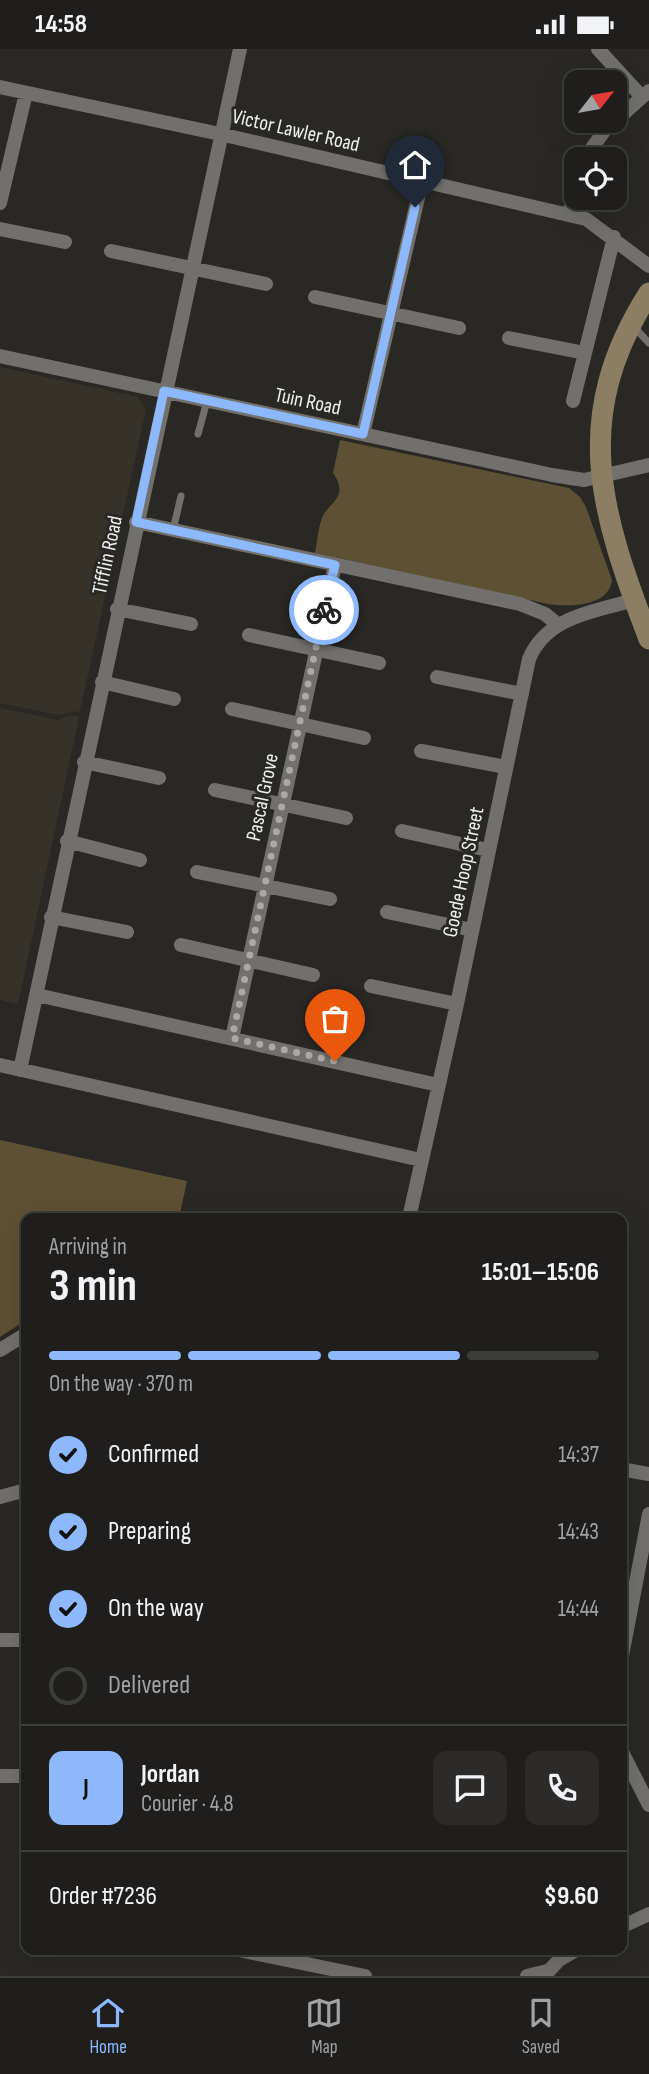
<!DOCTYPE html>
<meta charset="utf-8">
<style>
:root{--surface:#1f1e1c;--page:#2c2b29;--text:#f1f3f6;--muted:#a1a2a3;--line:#3c3c3b;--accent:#8db9fc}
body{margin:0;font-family:"Sofia Sans Condensed",sans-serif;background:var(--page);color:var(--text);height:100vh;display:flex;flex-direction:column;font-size:26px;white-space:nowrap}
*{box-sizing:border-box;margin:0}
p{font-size:23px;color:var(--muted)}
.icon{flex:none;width:38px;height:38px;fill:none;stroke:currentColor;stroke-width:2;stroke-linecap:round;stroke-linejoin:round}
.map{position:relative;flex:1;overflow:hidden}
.sheet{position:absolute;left:21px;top:1164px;width:606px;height:742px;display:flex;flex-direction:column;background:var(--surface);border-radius:14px;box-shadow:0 7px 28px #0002,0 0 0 2px var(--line)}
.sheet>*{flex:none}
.needle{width:46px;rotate:59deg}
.buttons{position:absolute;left:564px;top:21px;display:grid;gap:14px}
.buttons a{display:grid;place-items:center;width:63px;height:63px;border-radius:14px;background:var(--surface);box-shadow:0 7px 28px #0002,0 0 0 2px var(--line);font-size:35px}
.pin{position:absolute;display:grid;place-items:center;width:60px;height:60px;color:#fff;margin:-72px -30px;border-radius:50% 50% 50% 0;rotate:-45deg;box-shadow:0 0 7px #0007}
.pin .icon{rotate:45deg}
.courier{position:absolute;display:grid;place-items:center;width:70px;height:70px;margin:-35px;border:5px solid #8db9fc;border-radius:50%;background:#fff;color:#222;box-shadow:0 2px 9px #0007}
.headline em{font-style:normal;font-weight:700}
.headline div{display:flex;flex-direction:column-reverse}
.headline{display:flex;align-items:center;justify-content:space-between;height:119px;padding:0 28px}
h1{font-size:46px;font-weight:700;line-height:52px}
.bar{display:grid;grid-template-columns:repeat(4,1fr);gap:10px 7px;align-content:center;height:84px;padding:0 28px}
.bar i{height:9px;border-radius:5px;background:var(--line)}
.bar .selected{background:var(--accent)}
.bar p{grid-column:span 4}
.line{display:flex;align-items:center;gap:18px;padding:0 28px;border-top:2px solid var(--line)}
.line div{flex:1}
.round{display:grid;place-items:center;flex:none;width:74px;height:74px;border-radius:14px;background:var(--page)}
ol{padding:0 28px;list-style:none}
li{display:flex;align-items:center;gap:21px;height:77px}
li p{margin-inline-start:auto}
li .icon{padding:7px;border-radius:50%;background:var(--accent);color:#111;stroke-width:4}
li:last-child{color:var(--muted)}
li i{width:38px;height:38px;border:4px solid var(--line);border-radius:50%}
.status{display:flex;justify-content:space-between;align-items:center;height:49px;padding:0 35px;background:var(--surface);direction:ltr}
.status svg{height:19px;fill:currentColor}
.menu{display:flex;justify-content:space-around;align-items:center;height:98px;border-top:2px solid var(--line);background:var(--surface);font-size:19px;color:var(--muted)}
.menu a{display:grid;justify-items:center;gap:4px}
.menu .selected{color:var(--accent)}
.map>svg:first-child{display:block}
.built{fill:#36322a}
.green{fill:#5e5034}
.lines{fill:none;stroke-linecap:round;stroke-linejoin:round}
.lane{stroke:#72706d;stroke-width:7}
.street{stroke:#72706d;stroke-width:14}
.secondary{stroke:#8b7e63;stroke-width:21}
.done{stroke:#aaa9a7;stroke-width:7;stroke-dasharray:0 12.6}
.route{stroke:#8db9fc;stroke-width:9}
.labels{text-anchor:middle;stroke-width:6;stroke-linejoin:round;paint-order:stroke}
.street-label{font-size:21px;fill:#efefed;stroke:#292825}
</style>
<div class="status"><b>14:58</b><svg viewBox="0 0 49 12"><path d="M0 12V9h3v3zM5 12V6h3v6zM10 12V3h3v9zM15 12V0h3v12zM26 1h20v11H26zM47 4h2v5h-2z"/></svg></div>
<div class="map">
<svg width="649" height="1927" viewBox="0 0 649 1927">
<rect width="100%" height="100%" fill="#292825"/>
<!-- built -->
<path class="built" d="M0,318l138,30 8,12 -66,302 -22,4 -58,-12z
M0,659l58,12 11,-5 10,2 -61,287 -18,-4z"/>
<!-- green -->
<path class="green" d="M340,391l229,48 11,9 6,10 26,73c-3,27 -43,27 -64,24l-233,-51c2,-11 3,-24 7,-35 7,-17 28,-20 11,-45z
M0,1091l187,41 -8,37h-153v102l-26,17z"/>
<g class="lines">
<!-- lane -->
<path class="lane" d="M635,279l14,15
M198,385l9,-33
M173,481l8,-34"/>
<!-- street -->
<path class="street" d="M598,0l44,48
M0,38l220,47 366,85 63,47
M584,110l21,-29 44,-39
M0,154l26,-110
M569,165l7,-25
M0,180l65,13
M111,202l155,33
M315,248l144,31
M509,289l76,15
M0,307l552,119 32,5 65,-15
M573,352l41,-164
M363,385l59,-253
M136,473l384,82 25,10 12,10
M117,560l74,15
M249,586l130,28
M437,628l85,17
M102,633l72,17
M232,660l132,29
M421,702l85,16
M84,713l75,16
M215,741l131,28
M402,782l86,19
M67,792l73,19
M197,823l133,27
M387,863l85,18
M51,868l76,15
M181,896l132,30
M371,937l86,18
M37,946l401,90
M232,989l103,-473
M0,1016l421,95
M20,1021l220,-1021
M409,1169l48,-214 72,-345c18,-43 65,-47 105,-59
M0,1301l26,-16
M621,1420l28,5
M0,1448l26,-7
M0,1591h26
M621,1612l28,-147
M621,1701l28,55
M0,1727h26
M621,1878l28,-13
M234,1900l131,27
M527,1927l20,-5
M544,1927l15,-16 19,-11"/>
<!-- secondary -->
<path class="secondary" d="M649,244c-79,124 -49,218 0,346"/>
</g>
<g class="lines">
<!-- done -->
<path class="done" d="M324,561l-92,428 103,23"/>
<!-- route -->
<path class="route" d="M324,561l11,-45 -199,-43 28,-131 199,43 52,-227"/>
</g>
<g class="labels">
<!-- street labels -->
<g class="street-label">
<text transform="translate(296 81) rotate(13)" y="7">Victor Lawler Road</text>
<text transform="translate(308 352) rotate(12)" y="7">Tuin Road</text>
<text transform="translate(107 506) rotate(-78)" y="7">Tifflin Road</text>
<text transform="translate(262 748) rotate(-78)" y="7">Pascal Grove</text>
<text transform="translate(463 823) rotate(-78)" y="7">Goede Hoop Street</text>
</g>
</g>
</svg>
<div class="buttons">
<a><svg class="needle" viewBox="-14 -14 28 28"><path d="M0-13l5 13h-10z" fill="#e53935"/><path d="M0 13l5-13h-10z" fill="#a1a2a3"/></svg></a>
<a><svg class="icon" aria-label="locate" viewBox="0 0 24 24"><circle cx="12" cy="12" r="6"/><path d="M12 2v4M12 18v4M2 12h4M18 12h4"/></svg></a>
</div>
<div class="pin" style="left:335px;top:1012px;background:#ea580c"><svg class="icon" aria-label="bag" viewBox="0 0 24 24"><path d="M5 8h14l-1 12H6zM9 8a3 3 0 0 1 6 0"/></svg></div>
<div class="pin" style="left:415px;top:158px;background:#1f2937"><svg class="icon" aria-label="home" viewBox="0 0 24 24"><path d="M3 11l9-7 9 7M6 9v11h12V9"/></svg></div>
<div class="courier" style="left:324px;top:561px"><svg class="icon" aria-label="bike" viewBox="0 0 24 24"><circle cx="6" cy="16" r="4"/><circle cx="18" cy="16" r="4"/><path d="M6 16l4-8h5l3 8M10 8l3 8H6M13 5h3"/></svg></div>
<section class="sheet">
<div class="headline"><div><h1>3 min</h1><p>Arriving in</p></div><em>15:01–15:06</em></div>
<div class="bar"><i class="selected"></i><i class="selected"></i><i class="selected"></i><i></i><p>On the way · 370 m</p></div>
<ol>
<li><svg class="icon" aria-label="check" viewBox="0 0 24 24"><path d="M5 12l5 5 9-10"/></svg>Confirmed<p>14:37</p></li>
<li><svg class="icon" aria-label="check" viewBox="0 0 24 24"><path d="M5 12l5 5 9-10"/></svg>Preparing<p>14:43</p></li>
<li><svg class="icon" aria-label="check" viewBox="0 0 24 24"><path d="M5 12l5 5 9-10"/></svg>On the way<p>14:44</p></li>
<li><i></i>Delivered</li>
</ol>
<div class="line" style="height:126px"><b class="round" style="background:var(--accent);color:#111">J</b><div><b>Jordan</b><p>Courier · 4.8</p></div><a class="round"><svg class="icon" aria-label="chat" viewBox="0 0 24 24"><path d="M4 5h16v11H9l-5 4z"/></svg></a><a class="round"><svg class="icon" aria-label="phone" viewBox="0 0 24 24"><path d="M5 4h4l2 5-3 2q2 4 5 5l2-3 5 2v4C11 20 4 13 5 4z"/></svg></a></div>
<div class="line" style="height:91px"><div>Order #7236</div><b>$9.60</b></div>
</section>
</div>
<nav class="menu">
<a class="selected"><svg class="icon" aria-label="home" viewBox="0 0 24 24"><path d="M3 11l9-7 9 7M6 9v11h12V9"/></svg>Home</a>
<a><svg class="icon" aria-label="map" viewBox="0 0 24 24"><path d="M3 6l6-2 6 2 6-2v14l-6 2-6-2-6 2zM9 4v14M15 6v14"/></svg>Map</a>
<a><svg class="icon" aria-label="saved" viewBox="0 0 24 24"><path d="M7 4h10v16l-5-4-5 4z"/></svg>Saved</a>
</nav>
